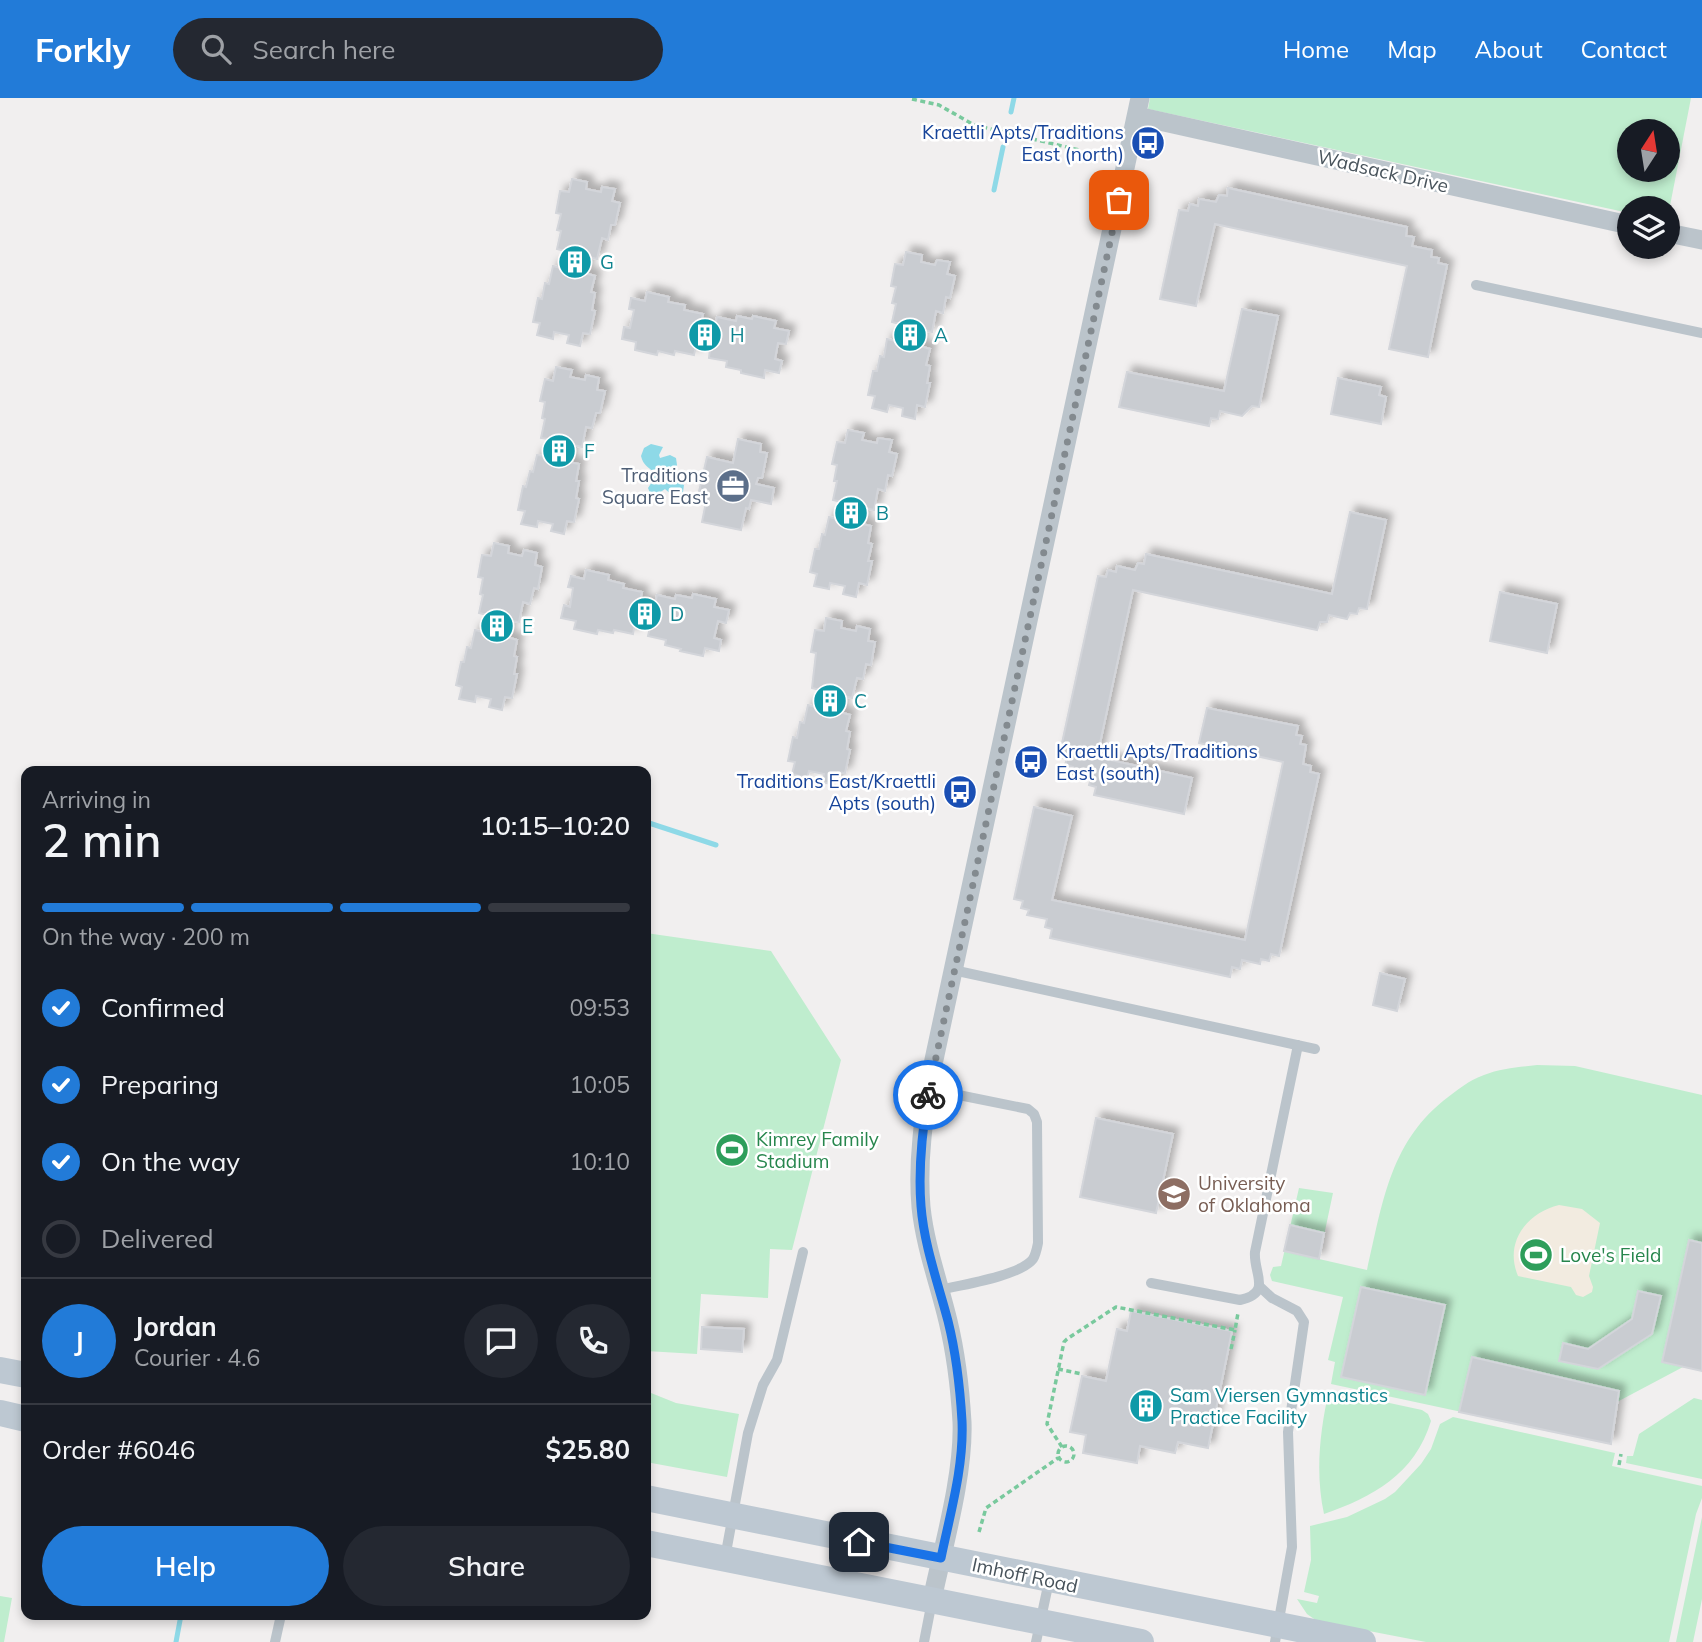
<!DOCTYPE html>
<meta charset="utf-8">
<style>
:root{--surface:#171b24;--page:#242831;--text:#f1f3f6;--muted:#9ea1a6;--line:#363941;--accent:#227bd8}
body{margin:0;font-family:Mulish,sans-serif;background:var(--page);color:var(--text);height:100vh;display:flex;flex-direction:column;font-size:26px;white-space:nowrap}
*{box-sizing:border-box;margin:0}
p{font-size:23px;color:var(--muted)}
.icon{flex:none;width:38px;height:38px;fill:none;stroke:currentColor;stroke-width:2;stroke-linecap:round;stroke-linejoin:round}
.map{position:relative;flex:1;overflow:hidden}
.sheet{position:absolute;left:21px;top:668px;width:630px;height:854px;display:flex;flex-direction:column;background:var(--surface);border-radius:14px;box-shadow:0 4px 10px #0003}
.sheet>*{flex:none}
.needle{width:46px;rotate:12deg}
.fabs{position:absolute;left:1617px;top:21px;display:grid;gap:14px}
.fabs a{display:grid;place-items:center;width:63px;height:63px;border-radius:50%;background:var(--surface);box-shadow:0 4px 10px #0003;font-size:35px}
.pin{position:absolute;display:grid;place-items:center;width:60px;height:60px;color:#fff;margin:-30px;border-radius:14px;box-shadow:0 4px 10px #0006}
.courier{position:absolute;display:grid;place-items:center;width:70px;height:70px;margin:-35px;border:5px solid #1a73e8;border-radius:50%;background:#fff;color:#222;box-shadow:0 2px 9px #0007}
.headline em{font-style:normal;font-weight:600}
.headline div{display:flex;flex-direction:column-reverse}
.headline{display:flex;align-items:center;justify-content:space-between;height:119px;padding:0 21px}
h1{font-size:46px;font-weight:600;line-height:52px}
.bar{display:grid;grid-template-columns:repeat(4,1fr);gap:10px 7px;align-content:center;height:84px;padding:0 21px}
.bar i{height:9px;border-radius:5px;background:var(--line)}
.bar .selected{background:var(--accent)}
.bar p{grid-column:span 4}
.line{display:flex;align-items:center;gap:18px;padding:0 21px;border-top:2px solid var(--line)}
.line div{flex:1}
.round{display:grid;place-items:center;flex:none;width:74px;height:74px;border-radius:37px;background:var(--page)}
ol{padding:0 21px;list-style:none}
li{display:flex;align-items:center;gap:21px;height:77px}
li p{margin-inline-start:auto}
li .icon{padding:7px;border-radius:50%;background:var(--accent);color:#fff;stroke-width:4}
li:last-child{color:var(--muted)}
li i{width:38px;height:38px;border:4px solid var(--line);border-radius:50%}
.cta{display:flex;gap:14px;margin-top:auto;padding:14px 21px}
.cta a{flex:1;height:80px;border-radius:42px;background:var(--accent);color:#fff;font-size:28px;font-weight:600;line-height:80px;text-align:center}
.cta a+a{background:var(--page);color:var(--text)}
header{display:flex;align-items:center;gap:42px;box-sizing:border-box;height:98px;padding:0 35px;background:var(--accent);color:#fff}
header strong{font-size:33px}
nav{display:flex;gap:38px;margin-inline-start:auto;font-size:24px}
.search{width:490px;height:63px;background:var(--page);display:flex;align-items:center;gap:18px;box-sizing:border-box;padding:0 24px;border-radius:38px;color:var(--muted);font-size:26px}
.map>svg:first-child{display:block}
.green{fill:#bfedce;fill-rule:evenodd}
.sand{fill:#f2ebe0}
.water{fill:#8ed9e7}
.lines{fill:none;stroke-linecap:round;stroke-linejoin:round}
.stream{stroke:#8ed9e7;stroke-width:5}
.building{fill:#c9ccd1;stroke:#d3d5da;stroke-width:2;filter:url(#shadow)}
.path{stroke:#79c99d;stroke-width:3.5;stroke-dasharray:5 3.5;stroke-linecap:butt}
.service{stroke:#bbc4cb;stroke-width:10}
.minor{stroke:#bbc4cb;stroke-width:19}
.secondary{stroke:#bdc8d2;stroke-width:26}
.done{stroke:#838a8f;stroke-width:7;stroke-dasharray:0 12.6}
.route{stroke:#1a73e8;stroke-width:9}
.labels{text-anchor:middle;stroke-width:5;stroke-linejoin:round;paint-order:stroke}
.transit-label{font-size:19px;fill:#164399;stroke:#fff;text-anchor:end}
.street-label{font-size:19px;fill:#48535b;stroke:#fff}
.culture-label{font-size:19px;fill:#0d838f;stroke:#fff;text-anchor:start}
.service-label{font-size:19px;fill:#4e5e75;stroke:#fff;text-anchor:end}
.leisure-label{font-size:19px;fill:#27864d;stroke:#fff;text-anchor:start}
.education-label{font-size:19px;fill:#785e54;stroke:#fff;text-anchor:start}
</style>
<header>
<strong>Forkly</strong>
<div class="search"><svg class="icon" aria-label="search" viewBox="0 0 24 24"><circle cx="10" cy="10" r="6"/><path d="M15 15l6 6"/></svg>Search here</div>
<nav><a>Home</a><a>Map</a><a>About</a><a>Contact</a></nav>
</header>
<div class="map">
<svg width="1702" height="1544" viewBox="0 0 1702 1544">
<defs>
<filter id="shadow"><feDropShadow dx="6" dy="-6" stdDeviation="3.5" flood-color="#0004"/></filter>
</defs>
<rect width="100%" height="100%" fill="#f1efef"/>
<!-- green -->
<path class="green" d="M1150,0h541l-23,118v-8h-39v5l-481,-104zM1629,33h39v39h-39z
M646,835l125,18 70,109 -49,190 -22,-1 -2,49 -67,-4 -4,60 -51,-3z
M1537,967l38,1 127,29v276l-19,-4 -66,35 -6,42 -280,-60 4,-22 -7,-2 15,-63 -71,-16 -2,-6 3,-8 8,-1 18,-78 34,5 -14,66 48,11c15,-64 22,-125 76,-169 13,-10 26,-21 41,-26 17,-7 36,-8 53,-10z
M1329,1292l93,20 6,4 3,7c-16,53 -58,76 -107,93 -9,-42 -4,-83 5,-124z
M646,1293l30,12 63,11 -12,63 -81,-15z
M1694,1300l8,2v79l-76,-16 1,-7h6l6,-22z
M1453,1319l162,36 -3,13 90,20v12l-6,16 -27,128h-243l-109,-21 -10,-7 -10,-15 20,4 2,-7 -15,-4 7,-32 -1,-34 37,-9 38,-18 10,-7 26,-28 10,-15 9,-25z
M1702,1419v82l-9,43h-17z
M0,1498l12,2 -8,44h-4z"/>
<!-- sand -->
<path class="sand" d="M1559,1107l23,4 18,14 -11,53 4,11 -1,5 -9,5 -7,-2 -5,-8 -53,-11c-14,-33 8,-63 41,-71z"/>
<!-- water -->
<path class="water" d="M651,346l12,3 -4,8 1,3 10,-3 6,3 1,7 -6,9 13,11 -1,7 -4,4h-6l-8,-7 -9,6 -6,-2 -2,-5c16,-22 -3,-14 -7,-32l3,-8z"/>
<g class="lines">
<!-- stream -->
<path class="stream" d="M1011,14l3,-14
M994,92l9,-43
M646,724l70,23
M176,1544l5,-27"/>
</g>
<!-- building -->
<path class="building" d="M572,81l15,3 -1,7 15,3 1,-5 13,2 -3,12 8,2 -5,22h-4l-3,15 -6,-2 -5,21 -8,-2 -4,16 10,3 -4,16 4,1 -3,17 3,1 -5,23 -7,-1 -3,13 -13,-3 2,-8 -15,-3 -1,7 -16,-4 3,-12 -7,-1 5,-24 4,1 3,-16 4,1 4,-18 8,2 4,-17 -8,-2 4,-18 -4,-1 4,-16 -5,-1 4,-22 9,1z
M1228,90l179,39 -1,9 8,1 -2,9 20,4 -1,7 8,1 -1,5 9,2 -19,92 -39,-8 18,-83 -192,-42 -19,82 -36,-7 19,-89 9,1 2,-7 8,2 1,-7 17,3 3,-7 8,1z
M906,154l16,3 -1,7 14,3 2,-5 13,2 -3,12 8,2 -5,22 -4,-1 -3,16 -7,-2 -4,21 -9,-2 -3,16 10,3 -4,16 4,1 -3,17h3l-5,24 -8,-2 -2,14 -13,-3 1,-8 -14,-3 -2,7 -15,-4 3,-12 -7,-1 5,-24h4l3,-15 4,1 3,-18 9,2 4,-17 -8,-2 4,-18 -4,-1 4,-16 -5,-1 4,-22 8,1z
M647,194l22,5 -1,5 17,3 -1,5 19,4 -2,8 14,3 2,-8 19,4 1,-5 15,3 1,-3 23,5 -2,7 15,3 -3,13 -8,-1 -3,16 7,2 -3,12 -14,-3 -1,8 -23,-5v-3l-15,-3 1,-6 -18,-3 1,-9 -14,-3 -2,9 -19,-4 -1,4 -16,-4 -1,4 -22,-5 1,-8 -14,-3 2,-12 6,1 4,-18 -5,-1 2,-11 14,3z
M1242,211l36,7 -19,91 -7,-1 -10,10 -22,-5 -2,8 -7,-1 -2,8 -90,-19 8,-35 97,19z
M556,269l16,3 -2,7 15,3 1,-5 13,3 -2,12 8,1 -5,22h-4l-4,15 -6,-1 -4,20 -9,-2 -4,17 10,2 -3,17h3l-3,17 3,1 -5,23 -7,-1 -3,13 -13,-3 2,-7 -15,-3 -1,6 -16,-3 4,-13 -7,-1 5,-24 3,1 4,-16 3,1 4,-17 9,1 3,-17 -8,-1 4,-19 -3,-1 3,-16 -5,-1 5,-22 8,2z
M1338,280l43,9 -2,8 7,2 -5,27 -50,-10z
M848,332l16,3 -2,7 15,3 1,-5 14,2 -3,12 8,2 -5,22 -4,-1 -3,16 -7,-2 -4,21 -9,-2 -3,16 9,2 -3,17 4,1 -4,17h4l-5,24 -8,-2 -3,14 -13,-3 2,-8 -15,-3 -1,6 -15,-3 3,-12 -7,-2 5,-23h4l3,-15 3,1 4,-18 9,2 4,-17 -9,-2 4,-19h-3l3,-16 -5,-1 5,-22 8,1z
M738,341l23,5 -1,8 7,1 -5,25h-4l-2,6 18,4 -3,16 -20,-4 -2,9 -3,-1 -5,22 -39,-8 4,-20 -9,-2 10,-43 26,6z
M1350,414l36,8 -19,89 -8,-1 -2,6 -7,-1 -3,6 -18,-4 -2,7h-7l-3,8 -184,-40 -36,167 95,21 -8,36 -90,-19 2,-8 -7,-2 2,-7 -19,-4 1,-7 -8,-2 2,-7 -8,-1 39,-181 8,1 2,-7 8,2 1,-6 18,4 3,-7 6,1 2,-10 186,40z
M494,445l15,3 -1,7 14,3 2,-6 13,3 -2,12 7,2 -4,22 -4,-1 -4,16 -7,-2 -4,20 -8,-1 -4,16 10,3 -3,16 3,1 -3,17h3l-5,24 -7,-1 -3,13 -13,-3 2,-8 -15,-3 -1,6 -16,-3 3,-12 -6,-2 5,-23h3l3,-15 4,1 4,-18 9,2 3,-17 -8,-2 4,-18 -3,-1 3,-16 -5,-1 4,-22 9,1z
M586,472l23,5 -1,5 16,4 -1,4 19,4 -2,9 15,3 2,-9 18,4 1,-4 16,3 1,-4 23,5 -2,8 15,3 -3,13 -8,-2 -4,17 7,2 -2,11 -14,-3 -2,8 -23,-5 1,-2 -16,-4 1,-5 -18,-4 2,-9 -15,-3 -2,10 -19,-4 -1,3 -15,-3 -1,4 -23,-5 2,-8 -15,-3 3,-13 6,2 3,-19 -5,-1 3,-11 13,3z
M1500,494l57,12 -10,49 -57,-12z
M826,520l16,3 -1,7 15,3 1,-5 13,3 -2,12 7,1 -4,23 -5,-1 -3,15 -6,-1 -5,20 -8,-2 -4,16 10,3 -4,16 4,1 -3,17 3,1 -5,23 -7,-1 -3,13 -13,-3 2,-8 -15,-3 -2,7 -15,-4 3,-12 -7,-1 5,-24 4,1 3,-16 4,1 4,-18 8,2 4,-17 -8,-2 4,-35 -5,-1 4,-22 9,1z
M1207,610l91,18 -2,9 6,1 -2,8 6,1 -3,19 8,2 -1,6 9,2 -40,182 -8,-2 -2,7 -8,-2 -1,5 -18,-4 -2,9 -8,-2 -2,10 -180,-39 2,-9 -7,-2 2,-8 -20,-4 2,-5 -8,-2 2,-7 -9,-2 20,-92 38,9 -20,84 193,40 38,-178 -84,-19z
M1380,875l25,6 -8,32 -24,-6z
M1096,1020l77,16 -17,79 -76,-16z
M1290,1127l34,8 -5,26 -35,-8z
M1689,1142l13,3v128l-40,-9z
M1361,1189l84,18 -20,90 -84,-18z
M1638,1193l23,5 -9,38 -54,35 -39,-8 4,-18 25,6 44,-30z
M1131,1213l101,20 -24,117 -30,-6 -3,11 -35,-7 -3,17 -54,-10 3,-18 -16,-3 12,-56 24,5 11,-52 10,2z
M702,1229l42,2 -2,23 -41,-3z
M1472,1259l147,34 -8,53 -152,-32z"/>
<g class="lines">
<!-- path -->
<path class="path" d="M912,1l27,6 35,20 105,25
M1231,1251l4,-19
M1058,1271l24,5
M1058 1356a8 8 0 1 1 16 0a8 8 0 1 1-16 0Z
M1062,1349l-15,-23 17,-82 3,-3 49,-32 119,23 3,-17
M1619,1367l2,-11
M979,1434l7,-24 72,-50"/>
<!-- service -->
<path class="service" d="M1476,187l226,48
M953,872l362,79
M929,991l99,20 6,5 3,8 1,121c-1,5 -2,11 -5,16 -13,17 -72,26 -94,31
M1151,1185l89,17c33,-7 13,-27 15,-48l43,-207
M1259,1188l13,12 25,13 7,11 -16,110 4,115 -17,95
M725,1460l23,-125 15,-48 14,-25 26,-108
M275,1544l6,-27
M924,1544l8,-41
M1036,1544l13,-61"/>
<!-- minor -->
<path class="minor" d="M1137,18l492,109
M1668,135l34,7
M932,1502c11,-53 32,-125 30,-178 -2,-34 -6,-68 -14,-101 -9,-38 -23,-75 -27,-114 -4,-46 3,-93 11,-138l208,-971"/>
<!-- secondary -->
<path class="secondary" d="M0,1272l26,5
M0,1315l26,6
M646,1400l717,144
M646,1445l495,99"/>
</g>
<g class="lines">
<!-- done -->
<path class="done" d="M928,997l191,-895"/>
<!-- route -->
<path class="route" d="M859,1444l82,16c9,-44 23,-91 21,-137 -2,-34 -6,-68 -14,-100 -10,-38 -24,-76 -27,-115 -3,-37 1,-74 7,-111"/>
</g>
<!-- icons -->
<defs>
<g id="bus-disc" transform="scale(1.75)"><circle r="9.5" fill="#1a4fb4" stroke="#fff"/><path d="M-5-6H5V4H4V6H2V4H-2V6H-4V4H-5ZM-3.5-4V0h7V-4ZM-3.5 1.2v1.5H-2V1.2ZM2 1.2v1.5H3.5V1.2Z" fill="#fff"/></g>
<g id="building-disc" transform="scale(1.75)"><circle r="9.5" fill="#0f9aa8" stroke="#fff"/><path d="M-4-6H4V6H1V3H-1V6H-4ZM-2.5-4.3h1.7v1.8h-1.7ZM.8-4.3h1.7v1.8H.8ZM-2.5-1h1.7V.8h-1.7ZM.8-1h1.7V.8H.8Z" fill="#fff"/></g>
<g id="office-disc" transform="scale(1.75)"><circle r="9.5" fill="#5c6f8a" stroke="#fff"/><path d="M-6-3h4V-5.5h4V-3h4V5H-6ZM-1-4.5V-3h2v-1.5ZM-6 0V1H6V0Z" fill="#fff"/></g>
<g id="stadium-disc" transform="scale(1.75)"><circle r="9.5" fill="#2e9e5b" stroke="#fff"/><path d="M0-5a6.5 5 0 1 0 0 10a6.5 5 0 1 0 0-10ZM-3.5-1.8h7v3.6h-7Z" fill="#fff"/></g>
<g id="university-disc" transform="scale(1.75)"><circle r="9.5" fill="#8d6e63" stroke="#fff"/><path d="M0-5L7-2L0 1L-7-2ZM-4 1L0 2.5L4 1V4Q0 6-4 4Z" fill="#fff"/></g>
</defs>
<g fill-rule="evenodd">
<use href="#bus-disc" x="1148" y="45"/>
<use href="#building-disc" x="575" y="164"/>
<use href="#building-disc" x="705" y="237"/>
<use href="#building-disc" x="910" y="237"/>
<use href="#building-disc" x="559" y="353"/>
<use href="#office-disc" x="733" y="388"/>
<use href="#building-disc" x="851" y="415"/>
<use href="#building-disc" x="645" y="516"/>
<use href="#building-disc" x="497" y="528"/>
<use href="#building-disc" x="830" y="603"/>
<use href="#bus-disc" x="1031" y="664"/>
<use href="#bus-disc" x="960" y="694"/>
<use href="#stadium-disc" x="732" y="1052"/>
<use href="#university-disc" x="1174" y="1096"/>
<use href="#stadium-disc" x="1536" y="1157"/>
<use href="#building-disc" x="1146" y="1308"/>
</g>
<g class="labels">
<!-- transit labels -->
<g class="transit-label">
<text x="1124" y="41">Kraettli Apts/Traditions<tspan x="1124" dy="22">East (north)</tspan></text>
<text x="1056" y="660" text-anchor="start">Kraettli Apts/Traditions<tspan x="1056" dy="22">East (south)</tspan></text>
<text x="936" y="690">Traditions East/Kraettli<tspan x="936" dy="22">Apts (south)</tspan></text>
</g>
<!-- street labels -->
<g class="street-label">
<text transform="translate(1383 73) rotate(13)" y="7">Wadsack Drive</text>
<text transform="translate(1025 1477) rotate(12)" y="7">Imhoff Road</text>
</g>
<!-- culture labels -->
<g class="culture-label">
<text x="600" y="171">G</text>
<text x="730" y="244">H</text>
<text x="934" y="244">A</text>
<text x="584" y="360">F</text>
<text x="876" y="422">B</text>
<text x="670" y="523">D</text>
<text x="522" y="535">E</text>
<text x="854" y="610">C</text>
<text x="1170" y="1304">Sam Viersen Gymnastics<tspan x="1170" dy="22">Practice Facility</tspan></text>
</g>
<!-- service labels -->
<g class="service-label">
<text x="708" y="384">Traditions<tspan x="708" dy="22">Square East</tspan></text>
</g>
<!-- leisure labels -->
<g class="leisure-label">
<text x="756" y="1048">Kimrey Family<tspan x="756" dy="22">Stadium</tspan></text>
<text x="1560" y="1164">Love's Field</text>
</g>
<!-- education labels -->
<g class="education-label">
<text x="1198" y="1092">University<tspan x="1198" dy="22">of Oklahoma</tspan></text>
</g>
</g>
</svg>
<div class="fabs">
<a><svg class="needle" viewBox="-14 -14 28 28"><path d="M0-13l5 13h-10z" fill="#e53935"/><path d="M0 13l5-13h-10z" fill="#9ea1a6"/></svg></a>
<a><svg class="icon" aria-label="layers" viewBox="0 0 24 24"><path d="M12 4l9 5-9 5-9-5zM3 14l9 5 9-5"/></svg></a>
</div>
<div class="pin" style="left:1119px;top:102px;background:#ea580c"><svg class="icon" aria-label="bag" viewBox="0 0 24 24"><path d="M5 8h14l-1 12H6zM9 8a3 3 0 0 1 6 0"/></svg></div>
<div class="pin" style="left:859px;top:1444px;background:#1f2937"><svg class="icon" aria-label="home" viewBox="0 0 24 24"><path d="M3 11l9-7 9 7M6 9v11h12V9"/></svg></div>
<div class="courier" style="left:928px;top:997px"><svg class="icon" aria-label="bike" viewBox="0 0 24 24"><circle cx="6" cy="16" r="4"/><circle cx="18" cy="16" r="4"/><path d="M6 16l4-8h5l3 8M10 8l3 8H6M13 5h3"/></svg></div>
<section class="sheet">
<div class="headline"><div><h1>2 min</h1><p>Arriving in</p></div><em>10:15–10:20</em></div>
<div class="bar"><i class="selected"></i><i class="selected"></i><i class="selected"></i><i></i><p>On the way · 200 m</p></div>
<ol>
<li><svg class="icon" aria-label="check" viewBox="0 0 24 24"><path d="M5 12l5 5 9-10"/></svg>Confirmed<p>09:53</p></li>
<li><svg class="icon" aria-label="check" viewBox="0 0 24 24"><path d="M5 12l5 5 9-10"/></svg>Preparing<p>10:05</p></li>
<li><svg class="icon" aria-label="check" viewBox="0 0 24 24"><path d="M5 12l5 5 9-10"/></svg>On the way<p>10:10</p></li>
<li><i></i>Delivered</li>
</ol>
<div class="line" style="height:126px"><b class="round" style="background:var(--accent);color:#fff">J</b><div><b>Jordan</b><p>Courier · 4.6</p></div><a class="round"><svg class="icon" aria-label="chat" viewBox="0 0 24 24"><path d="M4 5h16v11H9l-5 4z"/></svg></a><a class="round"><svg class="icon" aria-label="phone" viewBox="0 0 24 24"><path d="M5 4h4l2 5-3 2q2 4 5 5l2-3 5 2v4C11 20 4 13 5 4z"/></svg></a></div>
<div class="line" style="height:91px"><div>Order #6046</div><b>$25.80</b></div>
<div class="cta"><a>Help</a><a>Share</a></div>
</section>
</div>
